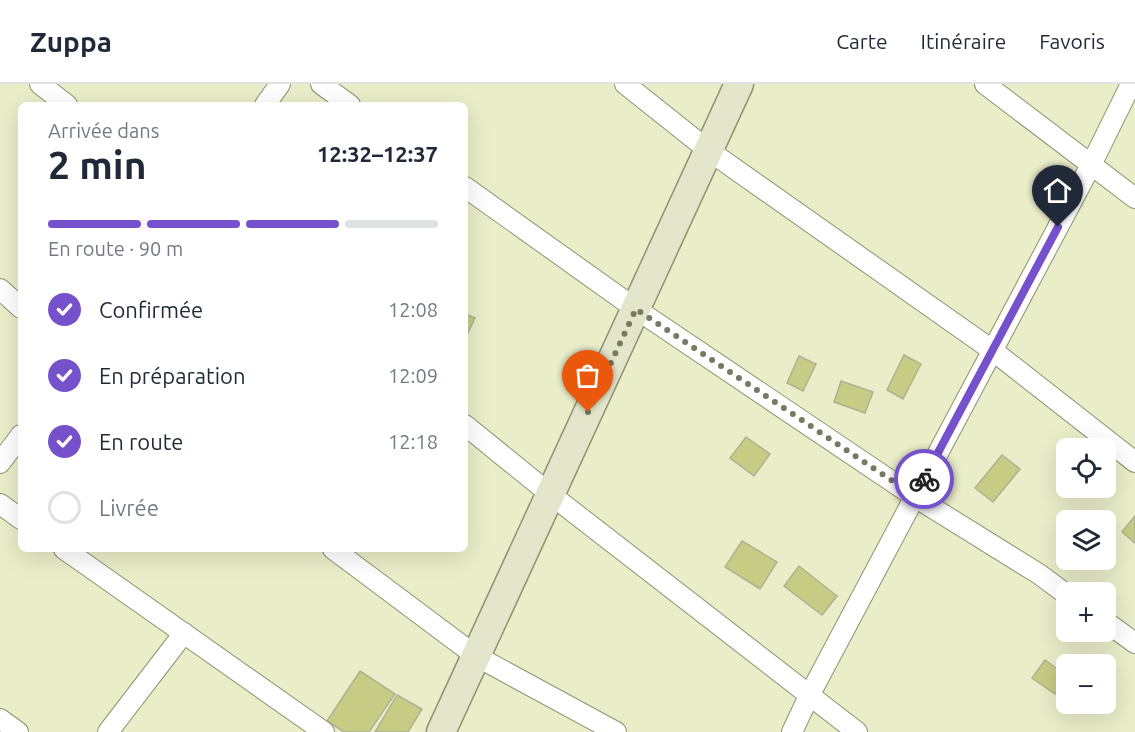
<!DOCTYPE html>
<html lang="fr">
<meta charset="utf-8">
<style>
:root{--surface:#fff;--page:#f2f2f3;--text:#1f2937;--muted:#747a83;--line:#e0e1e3;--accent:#7552cb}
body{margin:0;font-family:Ubuntu,sans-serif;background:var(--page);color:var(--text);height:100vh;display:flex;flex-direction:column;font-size:22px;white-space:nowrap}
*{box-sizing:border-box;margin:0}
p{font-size:20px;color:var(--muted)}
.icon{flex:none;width:33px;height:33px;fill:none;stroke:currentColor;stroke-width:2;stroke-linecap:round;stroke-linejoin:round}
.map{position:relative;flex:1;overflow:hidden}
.drawer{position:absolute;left:18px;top:18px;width:450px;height:450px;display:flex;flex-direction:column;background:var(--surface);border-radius:9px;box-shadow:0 6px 24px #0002}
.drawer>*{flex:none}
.tools{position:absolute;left:1056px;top:354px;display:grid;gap:12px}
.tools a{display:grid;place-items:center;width:60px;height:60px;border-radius:9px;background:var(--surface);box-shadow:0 6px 24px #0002;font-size:30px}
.pin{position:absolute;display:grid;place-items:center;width:51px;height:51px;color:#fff;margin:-62px -26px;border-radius:50% 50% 50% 0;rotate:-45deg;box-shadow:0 0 6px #0007}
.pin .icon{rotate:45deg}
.courier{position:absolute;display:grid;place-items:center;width:60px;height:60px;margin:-30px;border:4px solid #7552cb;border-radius:50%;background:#fff;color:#222;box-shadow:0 2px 8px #0007}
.headline em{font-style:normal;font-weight:600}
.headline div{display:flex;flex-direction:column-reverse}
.headline{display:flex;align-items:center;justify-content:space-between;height:102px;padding:0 30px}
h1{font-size:39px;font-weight:600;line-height:45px}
.bar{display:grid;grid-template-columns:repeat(4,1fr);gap:9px 6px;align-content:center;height:72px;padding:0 30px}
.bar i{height:8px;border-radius:4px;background:var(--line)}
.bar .selected{background:var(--accent)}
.bar p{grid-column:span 4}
ol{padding:0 30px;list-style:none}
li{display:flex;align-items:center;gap:18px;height:66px}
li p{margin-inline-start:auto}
li .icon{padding:6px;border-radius:50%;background:var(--accent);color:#fff;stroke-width:4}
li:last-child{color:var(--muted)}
li i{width:33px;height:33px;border:3px solid var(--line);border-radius:50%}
header{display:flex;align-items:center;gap:36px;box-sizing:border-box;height:84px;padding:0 30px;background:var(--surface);border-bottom:2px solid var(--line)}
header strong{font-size:28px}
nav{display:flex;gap:33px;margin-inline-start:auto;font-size:21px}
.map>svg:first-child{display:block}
.building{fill:#c6cc84;stroke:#afb290;stroke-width:1.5}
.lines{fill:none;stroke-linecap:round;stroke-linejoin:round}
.minor-casing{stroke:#8f9271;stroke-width:22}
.secondary-casing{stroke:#8f9271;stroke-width:31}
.minor{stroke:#fff;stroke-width:20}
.secondary{stroke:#e4e6cb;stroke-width:28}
.done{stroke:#777963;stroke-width:6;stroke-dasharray:0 10.8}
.route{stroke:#7552cb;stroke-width:8}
</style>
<header>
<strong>Zuppa</strong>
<nav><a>Carte</a><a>Itinéraire</a><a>Favoris</a></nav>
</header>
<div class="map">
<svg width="1135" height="648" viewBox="0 0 1135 648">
<rect width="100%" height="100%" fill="#e9edc8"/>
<!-- building -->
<path class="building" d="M465,230l10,4 -10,21z
M904,271l17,9 -18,35 -16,-9z
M799,272l17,8 -13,27 -16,-8z
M841,297l32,11 -8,21 -31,-11z
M746,353l24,17 -16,22 -24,-18z
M1002,371l18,14 -27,33 -18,-14z
M1135,432v27l-13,-11z
M742,457l35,21 -17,27 -35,-22z
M799,482l38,30 -15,19 -38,-29z
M1045,576l21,15v3l-11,16 -23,-16z
M360,587l35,23 -26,38h-25l-17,-11z
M397,611l25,14 -14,23h-33z"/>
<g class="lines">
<!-- minor casing -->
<g class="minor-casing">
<path id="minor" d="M40,0l27,21
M321,0l29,21
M625,0l83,66 284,200 143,112
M985,0l150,114
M265,21l15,-21
M465,103l171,122 279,188 124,77 27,20
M0,205l21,19
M465,341l85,69 307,238
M0,379l21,-28
M0,420l21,15
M64,465l260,183
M333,465l143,107 140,76
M1106,538l29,21
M0,635l18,13
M108,648l76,-99
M792,648l17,-36 282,-531 40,-81"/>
</g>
<!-- secondary casing -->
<g class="secondary-casing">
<path id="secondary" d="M441,648l298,-648"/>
</g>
<!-- minor -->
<use href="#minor" class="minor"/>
<!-- secondary -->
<use href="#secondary" class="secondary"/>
</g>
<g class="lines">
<!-- done -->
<path class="done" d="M588,328l48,-103 279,187 9,-17"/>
<!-- route -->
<path class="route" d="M924,395l134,-252"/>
</g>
</svg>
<div class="tools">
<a><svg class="icon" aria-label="locate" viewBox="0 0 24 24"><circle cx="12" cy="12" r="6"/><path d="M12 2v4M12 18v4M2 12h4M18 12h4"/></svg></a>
<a><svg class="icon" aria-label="layers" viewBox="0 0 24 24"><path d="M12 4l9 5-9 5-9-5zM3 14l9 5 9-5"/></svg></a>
<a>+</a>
<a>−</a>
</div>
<div class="pin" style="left:588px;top:328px;background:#ea580c"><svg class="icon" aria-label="bag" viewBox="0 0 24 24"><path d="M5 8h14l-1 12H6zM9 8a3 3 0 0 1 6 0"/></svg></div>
<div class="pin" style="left:1058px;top:143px;background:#1f2937"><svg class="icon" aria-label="home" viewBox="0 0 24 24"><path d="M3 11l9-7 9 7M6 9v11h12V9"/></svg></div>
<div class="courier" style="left:924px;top:395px"><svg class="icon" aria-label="bike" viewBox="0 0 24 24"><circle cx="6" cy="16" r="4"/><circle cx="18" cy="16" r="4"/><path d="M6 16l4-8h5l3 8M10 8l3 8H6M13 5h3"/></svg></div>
<section class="drawer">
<div class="headline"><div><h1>2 min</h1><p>Arrivée dans</p></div><em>12:32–12:37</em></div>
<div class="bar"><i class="selected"></i><i class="selected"></i><i class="selected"></i><i></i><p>En route · 90 m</p></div>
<ol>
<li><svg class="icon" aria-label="check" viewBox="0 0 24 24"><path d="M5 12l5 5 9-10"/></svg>Confirmée<p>12:08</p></li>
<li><svg class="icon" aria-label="check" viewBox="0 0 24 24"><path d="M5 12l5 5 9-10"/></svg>En préparation<p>12:09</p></li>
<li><svg class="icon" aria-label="check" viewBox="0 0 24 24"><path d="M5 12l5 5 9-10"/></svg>En route<p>12:18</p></li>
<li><i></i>Livrée</li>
</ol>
</section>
</div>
